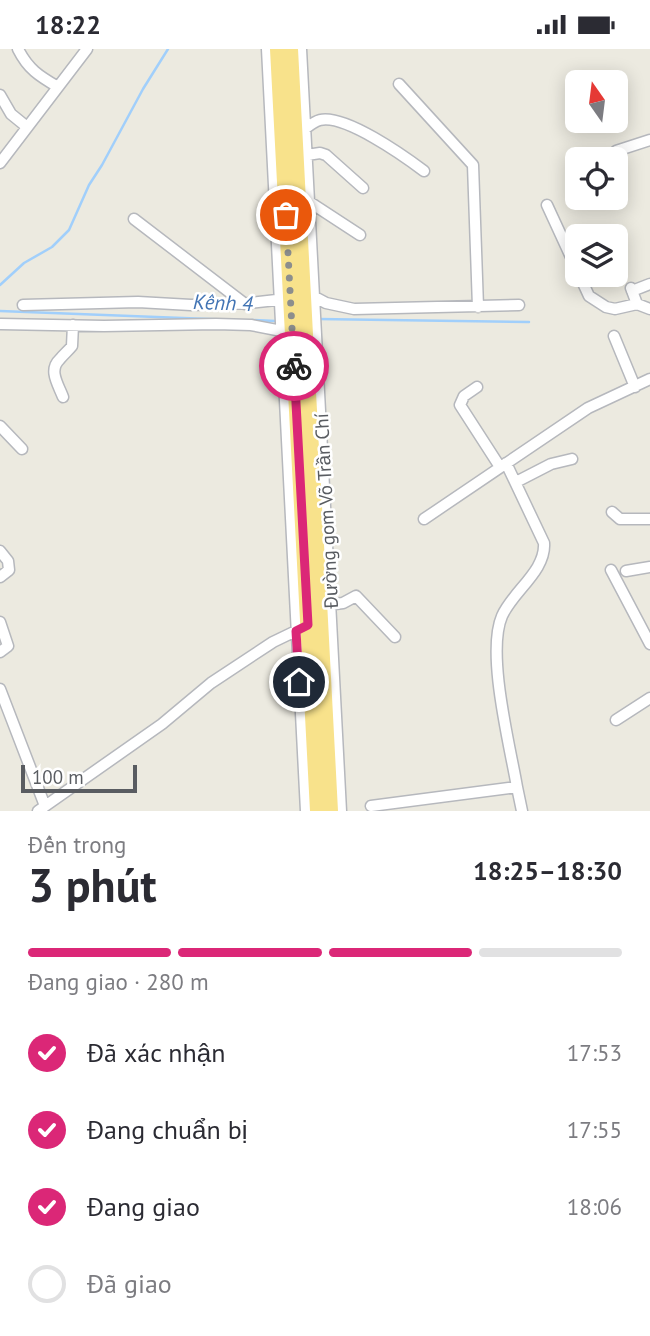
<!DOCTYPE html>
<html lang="vi">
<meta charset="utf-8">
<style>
:root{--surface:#fff;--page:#f2f2f3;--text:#2b2b33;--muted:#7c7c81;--line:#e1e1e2;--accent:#db2777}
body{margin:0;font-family:"PT Sans",sans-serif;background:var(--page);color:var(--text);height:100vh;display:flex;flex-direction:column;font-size:26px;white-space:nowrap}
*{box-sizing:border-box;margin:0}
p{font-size:23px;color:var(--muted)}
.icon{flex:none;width:38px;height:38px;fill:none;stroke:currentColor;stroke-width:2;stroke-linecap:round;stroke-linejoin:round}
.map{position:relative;height:762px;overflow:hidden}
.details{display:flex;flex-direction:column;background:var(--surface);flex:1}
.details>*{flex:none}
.needle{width:46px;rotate:346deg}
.fabs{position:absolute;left:565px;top:21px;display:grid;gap:14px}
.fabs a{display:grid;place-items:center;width:63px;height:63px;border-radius:10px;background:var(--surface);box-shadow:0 4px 18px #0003;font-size:35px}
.scale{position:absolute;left:21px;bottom:18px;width:116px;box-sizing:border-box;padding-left:7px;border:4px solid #595c61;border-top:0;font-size:19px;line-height:24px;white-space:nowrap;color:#595c61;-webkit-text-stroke:5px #fff;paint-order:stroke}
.pin{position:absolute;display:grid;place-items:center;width:60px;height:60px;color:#fff;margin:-30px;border:4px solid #fff;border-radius:50%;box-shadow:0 2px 7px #0007}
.courier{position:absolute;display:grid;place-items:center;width:70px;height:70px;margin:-35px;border:5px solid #db2777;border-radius:50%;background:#fff;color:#222;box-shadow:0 2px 9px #0007}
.overview em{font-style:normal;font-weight:700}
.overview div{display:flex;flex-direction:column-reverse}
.overview{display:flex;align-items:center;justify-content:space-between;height:119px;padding:0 28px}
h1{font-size:46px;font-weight:700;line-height:52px}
.bar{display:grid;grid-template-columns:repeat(4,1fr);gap:10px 7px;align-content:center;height:84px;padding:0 28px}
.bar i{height:9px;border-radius:5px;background:var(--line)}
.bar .on{background:var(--accent)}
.bar p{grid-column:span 4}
ol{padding:0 28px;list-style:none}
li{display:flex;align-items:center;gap:21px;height:77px}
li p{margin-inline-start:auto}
li .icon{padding:7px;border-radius:50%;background:var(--accent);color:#fff;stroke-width:4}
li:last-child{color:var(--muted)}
li i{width:38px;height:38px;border:4px solid var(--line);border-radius:50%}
.status{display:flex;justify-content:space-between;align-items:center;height:49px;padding:0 35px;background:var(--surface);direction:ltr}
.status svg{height:19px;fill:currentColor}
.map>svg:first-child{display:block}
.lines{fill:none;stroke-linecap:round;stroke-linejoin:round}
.stream{stroke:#a1cffb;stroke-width:2.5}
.minor-casing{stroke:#b6b8bd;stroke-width:13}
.highway-casing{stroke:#e3ab09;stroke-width:18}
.minor{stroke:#fff;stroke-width:10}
.highway{stroke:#f8e28b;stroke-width:14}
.done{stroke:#8c8e8d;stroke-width:7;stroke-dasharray:0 12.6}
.route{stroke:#db2777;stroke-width:9}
.labels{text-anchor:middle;stroke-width:5;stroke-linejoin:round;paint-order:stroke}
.street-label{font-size:19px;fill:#595c61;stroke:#fff}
.water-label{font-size:21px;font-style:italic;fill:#4274b4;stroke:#fff}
</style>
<div class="status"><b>18:22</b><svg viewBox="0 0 49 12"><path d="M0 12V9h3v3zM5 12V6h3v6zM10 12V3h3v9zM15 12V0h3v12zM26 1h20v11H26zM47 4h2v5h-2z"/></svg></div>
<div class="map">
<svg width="650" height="762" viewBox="0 0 650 762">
<rect width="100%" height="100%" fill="#eceae0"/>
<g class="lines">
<!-- stream -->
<path class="stream" d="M0,236l24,-22 28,-16 17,-17 20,-45 13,-20 41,-76 25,-40
M0,262l235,9
M318,270l211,3
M252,271l24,1"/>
<!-- minor casing -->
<g class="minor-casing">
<path id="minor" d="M18,0c10,20 21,27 40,38
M267,0l39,762
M301,0l40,762
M399,35l74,81 5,142
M0,46l11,19 16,13
M306,79c4,-3 10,-7 14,-8 25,-6 84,36 104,51
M616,102l34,-11
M307,106l13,-2 6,2 37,33
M0,114l87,-114
M311,154l49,32
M547,156l42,91 17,11 9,2 22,-5
M134,170l111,85
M631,239l6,16 13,5
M632,242l18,-7
M311,246l15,8 28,6 165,-4
M23,256l115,-3 53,3 59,-2 35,-4
M1,275l103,2 112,-2 35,1 36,7
M614,287l21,51
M477,338l-13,9 -4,9 40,62
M63,348c-5,-13 -15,-27 -3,-38 4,-5 8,-8 12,-13l1,-21
M0,377l22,23
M506,414l38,80c2,28 -31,48 -42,73 -16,37 8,130 15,171
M516,433l35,-18 21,-5
M612,463l8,7h30
M424,470l164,-111 62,-29
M0,502l8,10 1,9 -9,7
M611,521l39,74
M626,522l24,-4
M327,556l16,-2 13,-7 39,41
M0,573l8,24 -8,6
M0,640l45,117
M616,671l34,-22
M371,757l146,-19 5,24
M38,762l124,-87 49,-41 62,-41 29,-14"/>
</g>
<!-- highway casing -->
<g class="highway-casing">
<path id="highway" d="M277,0l40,762
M291,0l40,762"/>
</g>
<!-- minor -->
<use href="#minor" class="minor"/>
<!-- highway -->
<use href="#highway" class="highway"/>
</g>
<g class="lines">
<!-- done -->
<path class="done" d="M286,166l8,151"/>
<!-- route -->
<path class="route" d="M294,317l14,259 -12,6 3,51"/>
</g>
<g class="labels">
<!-- street labels -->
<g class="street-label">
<text transform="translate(326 462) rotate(-93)" y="7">Đường gom Võ Trần Chí</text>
</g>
<!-- water labels -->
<g class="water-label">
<text transform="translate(223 254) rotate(2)" y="7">Kênh 4</text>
</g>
</g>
</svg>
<div class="fabs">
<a><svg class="needle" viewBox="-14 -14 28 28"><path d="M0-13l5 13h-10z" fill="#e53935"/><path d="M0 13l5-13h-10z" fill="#7c7c81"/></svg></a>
<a><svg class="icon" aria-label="locate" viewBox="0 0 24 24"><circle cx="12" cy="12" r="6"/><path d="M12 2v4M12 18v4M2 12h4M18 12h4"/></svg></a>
<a><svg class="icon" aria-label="layers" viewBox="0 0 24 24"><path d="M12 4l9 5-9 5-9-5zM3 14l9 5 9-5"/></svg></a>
</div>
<div class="scale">100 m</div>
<div class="pin" style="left:286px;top:166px;background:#ea580c"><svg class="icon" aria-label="bag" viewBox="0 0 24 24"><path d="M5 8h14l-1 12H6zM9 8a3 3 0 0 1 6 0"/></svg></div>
<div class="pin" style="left:299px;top:633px;background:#1f2937"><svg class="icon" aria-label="home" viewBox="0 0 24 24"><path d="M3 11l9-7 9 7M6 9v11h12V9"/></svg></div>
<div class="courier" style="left:294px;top:317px"><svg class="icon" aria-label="bike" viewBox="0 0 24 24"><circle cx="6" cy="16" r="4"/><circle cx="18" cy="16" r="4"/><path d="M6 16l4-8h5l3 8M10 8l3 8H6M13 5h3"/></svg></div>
</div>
<section class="details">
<div class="overview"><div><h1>3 phút</h1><p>Đến trong</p></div><em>18:25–18:30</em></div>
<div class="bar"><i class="on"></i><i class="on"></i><i class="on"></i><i></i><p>Đang giao · 280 m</p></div>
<ol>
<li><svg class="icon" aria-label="check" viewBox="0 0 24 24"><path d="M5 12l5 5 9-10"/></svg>Đã xác nhận<p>17:53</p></li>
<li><svg class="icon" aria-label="check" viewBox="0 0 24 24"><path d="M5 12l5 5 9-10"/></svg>Đang chuẩn bị<p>17:55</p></li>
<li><svg class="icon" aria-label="check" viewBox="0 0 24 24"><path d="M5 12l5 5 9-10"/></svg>Đang giao<p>18:06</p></li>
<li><i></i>Đã giao</li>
</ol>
</section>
